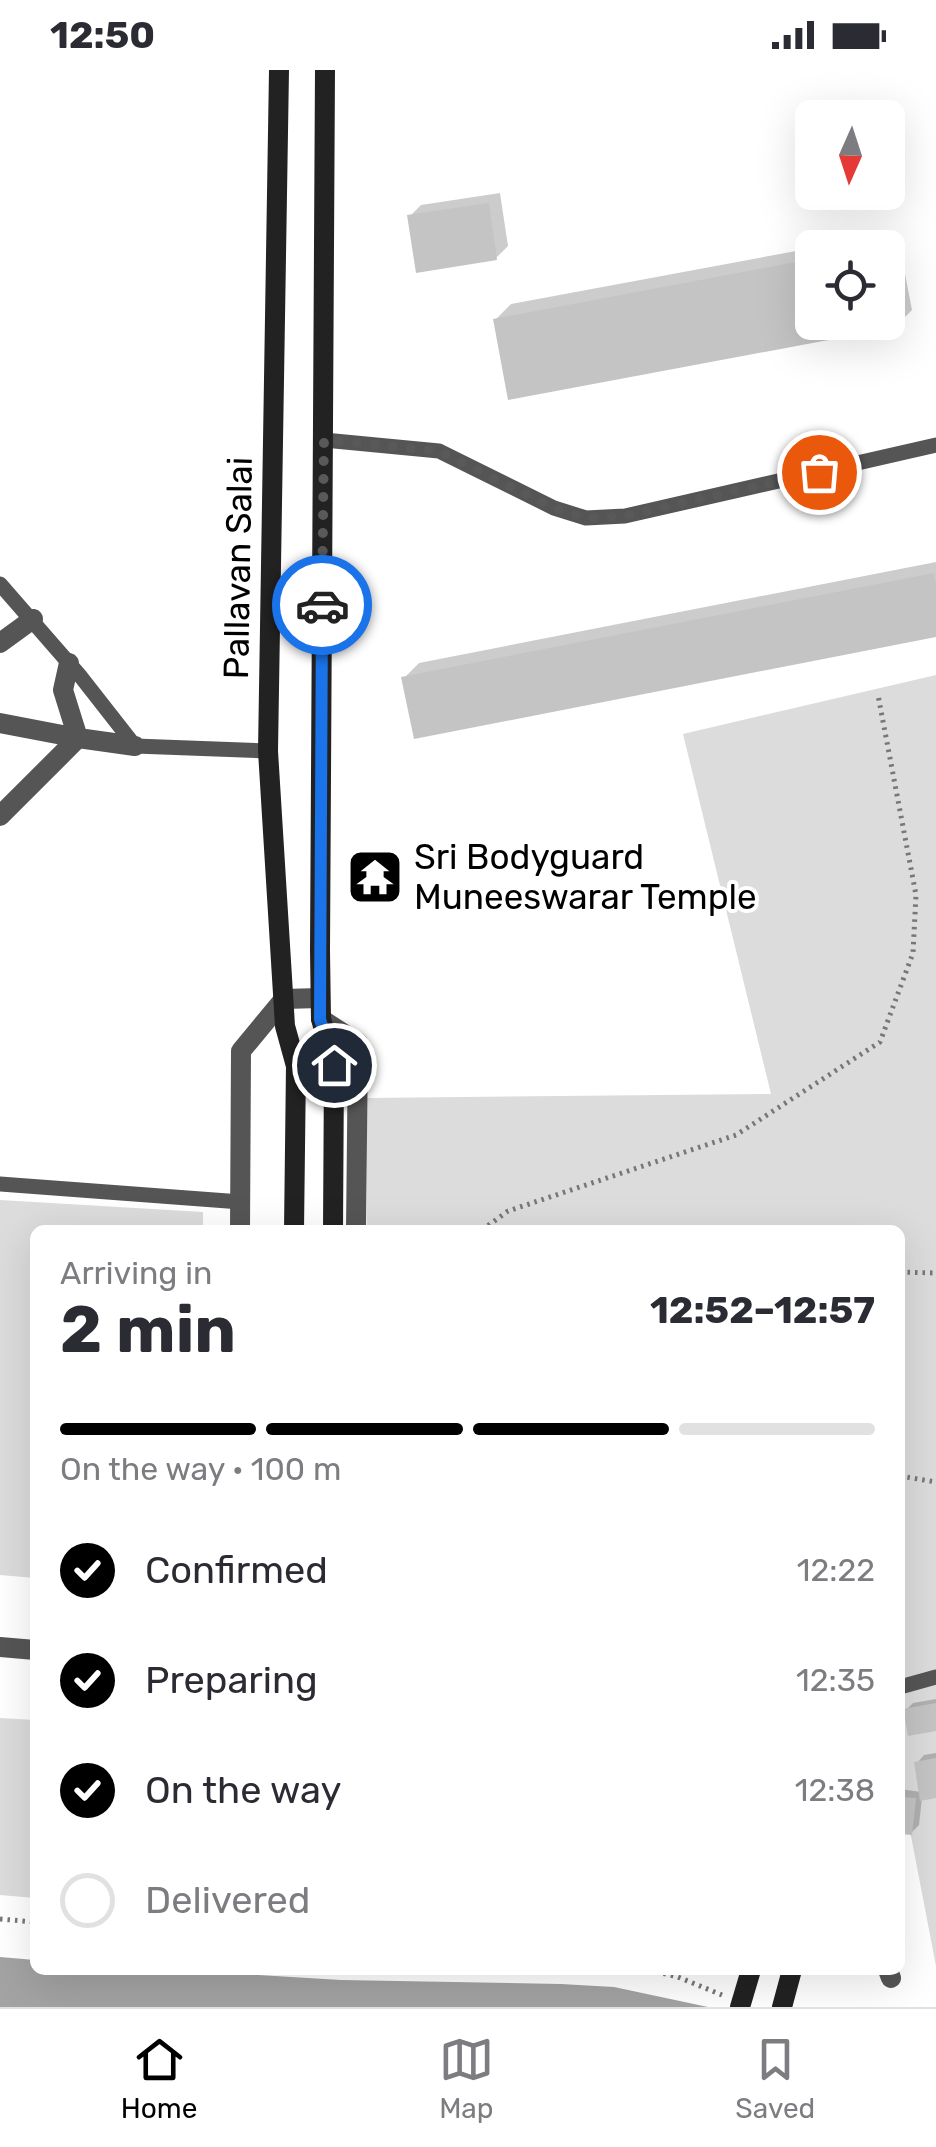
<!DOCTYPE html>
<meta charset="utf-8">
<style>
:root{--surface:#fff;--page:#f2f2f3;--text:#2b2b33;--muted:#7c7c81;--line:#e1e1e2;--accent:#000}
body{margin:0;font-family:Rubik,sans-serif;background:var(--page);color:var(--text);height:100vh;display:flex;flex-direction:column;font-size:38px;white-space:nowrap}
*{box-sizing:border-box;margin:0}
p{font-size:32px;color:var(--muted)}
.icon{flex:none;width:55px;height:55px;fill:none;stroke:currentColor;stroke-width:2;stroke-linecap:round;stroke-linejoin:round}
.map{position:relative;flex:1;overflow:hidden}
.details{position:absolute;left:30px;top:1155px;width:875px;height:750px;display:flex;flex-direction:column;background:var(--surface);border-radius:15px;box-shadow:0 10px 40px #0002}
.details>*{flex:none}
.needle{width:65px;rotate:183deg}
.buttons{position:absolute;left:795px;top:30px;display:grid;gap:20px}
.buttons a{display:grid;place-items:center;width:110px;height:110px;border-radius:15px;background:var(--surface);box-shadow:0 10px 40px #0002;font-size:50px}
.pin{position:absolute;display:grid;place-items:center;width:85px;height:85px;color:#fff;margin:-42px;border:5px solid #fff;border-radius:50%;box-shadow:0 2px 10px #0007}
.courier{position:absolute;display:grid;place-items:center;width:100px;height:100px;margin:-50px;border:8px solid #1a73e8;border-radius:50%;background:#fff;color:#222;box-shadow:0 2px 12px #0007}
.summary em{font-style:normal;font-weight:700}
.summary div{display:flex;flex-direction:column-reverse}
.summary{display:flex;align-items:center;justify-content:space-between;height:170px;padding:0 30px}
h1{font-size:65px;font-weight:700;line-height:75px}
.bar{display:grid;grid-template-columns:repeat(4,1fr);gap:15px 10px;align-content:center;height:120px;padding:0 30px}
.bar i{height:12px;border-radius:8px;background:var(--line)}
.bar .current{background:var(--accent)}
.bar p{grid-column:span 4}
ol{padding:0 30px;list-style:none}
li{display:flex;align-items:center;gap:30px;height:110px}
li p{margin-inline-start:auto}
li .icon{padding:10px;border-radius:50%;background:var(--accent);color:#fff;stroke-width:4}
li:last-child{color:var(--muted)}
li i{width:55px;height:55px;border:5px solid var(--line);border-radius:50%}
.status{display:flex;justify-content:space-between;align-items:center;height:70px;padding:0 50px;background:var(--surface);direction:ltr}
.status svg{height:28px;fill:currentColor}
.menu{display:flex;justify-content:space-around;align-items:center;height:140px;border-top:2px solid var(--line);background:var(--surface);font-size:28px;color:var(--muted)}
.menu a{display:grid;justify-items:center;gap:5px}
.menu .current{color:var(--accent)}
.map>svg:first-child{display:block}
.green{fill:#dcdcdc}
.water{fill:#a3a3a3}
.shadow{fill:#0003}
.building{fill:#c4c4c4}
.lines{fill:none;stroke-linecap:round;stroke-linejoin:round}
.path{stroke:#777;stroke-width:5;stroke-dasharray:2.5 5;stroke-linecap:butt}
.service{stroke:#555;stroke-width:15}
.minor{stroke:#555;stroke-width:20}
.secondary{stroke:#222;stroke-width:20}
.secondary-bridge{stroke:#222;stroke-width:20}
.done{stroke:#595959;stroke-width:10;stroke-dasharray:0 18}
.route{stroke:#1a73e8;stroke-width:12}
.labels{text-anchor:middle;stroke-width:8;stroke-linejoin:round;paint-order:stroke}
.street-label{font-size:35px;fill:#000;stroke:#fff}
.poi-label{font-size:35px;fill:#000;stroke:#fff;text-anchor:start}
</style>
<div class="status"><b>12:50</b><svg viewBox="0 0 49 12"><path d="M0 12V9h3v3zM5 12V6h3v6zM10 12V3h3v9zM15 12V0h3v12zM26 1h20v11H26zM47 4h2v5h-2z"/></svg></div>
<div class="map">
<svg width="936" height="1937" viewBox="0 0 936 1937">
<rect width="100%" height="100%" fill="#fff"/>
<!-- green -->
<path class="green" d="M936,605v1291l-25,-130 -11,-36v-570h-533v-132l404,-4 -88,-360z
M0,1130l203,12v18h-168v348l-35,-3z
M0,1648l35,2v178l-35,-3z"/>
<!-- water -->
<path class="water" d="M0,1887l35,3v10h139l167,10 220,4 53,3 94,20h-708z"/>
<!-- shadow -->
<path class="shadow" d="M500,123l8,53 -12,12 -86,-42 11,-11z
M897,163l15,77 -15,15 -402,-5 16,-16 301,-56v74h76v-74h-71z
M936,492v72l-532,44 15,-15z
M936,1629v30l-30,-19 7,-7z
M936,1683v42l-14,3 -3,27 -8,8 -11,-1v-43l21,3 -4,-29 7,-8z"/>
<!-- building -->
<path class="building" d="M489,133l8,57 -81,13 -9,-58z
M812,189v63h76v-39h1l9,44 -390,73 -15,-81z
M934,503l2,11v53l-522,102 -13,-62z
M936,1633v28l-28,5 -5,-27z
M936,1688v40l-16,3 -6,-39z
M900,1727l16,1 -4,37 -12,-1z"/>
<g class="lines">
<!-- path -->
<path class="path" d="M482,1160l26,-19 228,-76 144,-93 33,-89 3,-58 -38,-200
M900,1202l36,1
M900,1406l36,6
M0,1849l35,3
M649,1900l29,7 44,18"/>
<!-- service -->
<path class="service" d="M324,370l115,11 115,57 32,10 39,-2 311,-71
M0,514l81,93 54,69 133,5
M0,1114l241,18
M900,1617l36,-10"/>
<!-- minor -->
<path class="minor" d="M0,573l33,-24
M0,653l78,15 -15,-48 6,-27
M0,746l78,-78 57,8
M321,949l37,24 -2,187
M240,1160l1,-179 43,-52 36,-1
M0,1577l35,3
M888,1900l3,8"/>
<!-- secondary -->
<path class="secondary" d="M279,0l-11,681 17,275 11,40 -2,164
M325,0l-5,881 1,68 13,46 -1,165
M782,1937l10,-37"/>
<!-- secondary-bridge -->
<path class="secondary-bridge" d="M740,1937l11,-37"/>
</g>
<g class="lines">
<!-- done -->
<path class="done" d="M322,535l2,-165 115,11 115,57 32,10 39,-2 194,-44"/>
<!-- route -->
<path class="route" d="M322,535l-2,414 14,46"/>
</g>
<!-- icons -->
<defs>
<g id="temple-square" transform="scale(2.875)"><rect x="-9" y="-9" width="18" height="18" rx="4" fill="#000" stroke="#fff"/><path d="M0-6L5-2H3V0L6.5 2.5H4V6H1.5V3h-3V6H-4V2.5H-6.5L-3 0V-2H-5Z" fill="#fff"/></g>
</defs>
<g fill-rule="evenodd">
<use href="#temple-square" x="375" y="807"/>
</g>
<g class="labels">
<!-- street labels -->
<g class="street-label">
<text transform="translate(238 498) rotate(-89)" y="12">Pallavan Salai</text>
</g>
<!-- poi labels -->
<g class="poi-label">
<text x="414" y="799">Sri Bodyguard<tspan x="414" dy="40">Muneeswarar Temple</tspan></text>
</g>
</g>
</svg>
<div class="buttons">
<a><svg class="needle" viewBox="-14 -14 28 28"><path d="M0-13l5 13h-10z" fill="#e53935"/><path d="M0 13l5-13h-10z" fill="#7c7c81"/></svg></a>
<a><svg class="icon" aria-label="locate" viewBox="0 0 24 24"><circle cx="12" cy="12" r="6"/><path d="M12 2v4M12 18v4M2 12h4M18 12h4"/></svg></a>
</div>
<div class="pin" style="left:819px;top:402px;background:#ea580c"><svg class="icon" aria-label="bag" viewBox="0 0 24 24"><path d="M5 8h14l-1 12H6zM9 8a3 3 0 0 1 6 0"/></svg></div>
<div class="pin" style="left:334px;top:995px;background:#1f2937"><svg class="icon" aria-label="home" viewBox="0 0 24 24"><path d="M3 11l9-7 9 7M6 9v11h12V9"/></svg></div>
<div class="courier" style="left:322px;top:535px"><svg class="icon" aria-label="car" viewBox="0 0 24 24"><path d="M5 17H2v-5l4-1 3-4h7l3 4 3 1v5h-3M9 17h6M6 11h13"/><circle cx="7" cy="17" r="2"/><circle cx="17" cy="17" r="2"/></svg></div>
<section class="details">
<div class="summary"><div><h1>2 min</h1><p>Arriving in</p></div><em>12:52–12:57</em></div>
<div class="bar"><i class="current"></i><i class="current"></i><i class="current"></i><i></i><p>On the way · 100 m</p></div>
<ol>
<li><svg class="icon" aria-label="check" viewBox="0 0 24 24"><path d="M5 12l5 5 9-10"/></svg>Confirmed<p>12:22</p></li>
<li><svg class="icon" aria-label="check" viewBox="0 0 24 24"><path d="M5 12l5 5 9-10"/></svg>Preparing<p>12:35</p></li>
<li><svg class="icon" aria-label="check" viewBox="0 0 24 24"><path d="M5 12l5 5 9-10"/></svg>On the way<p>12:38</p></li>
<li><i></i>Delivered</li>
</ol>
</section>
</div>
<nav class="menu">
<a class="current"><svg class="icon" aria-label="home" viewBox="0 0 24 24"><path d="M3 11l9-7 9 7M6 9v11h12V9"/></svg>Home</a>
<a><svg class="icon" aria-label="map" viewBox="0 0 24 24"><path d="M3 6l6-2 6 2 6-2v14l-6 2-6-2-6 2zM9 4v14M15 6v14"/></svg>Map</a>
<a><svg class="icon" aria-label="saved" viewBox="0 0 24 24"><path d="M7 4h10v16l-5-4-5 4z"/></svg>Saved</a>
</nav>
